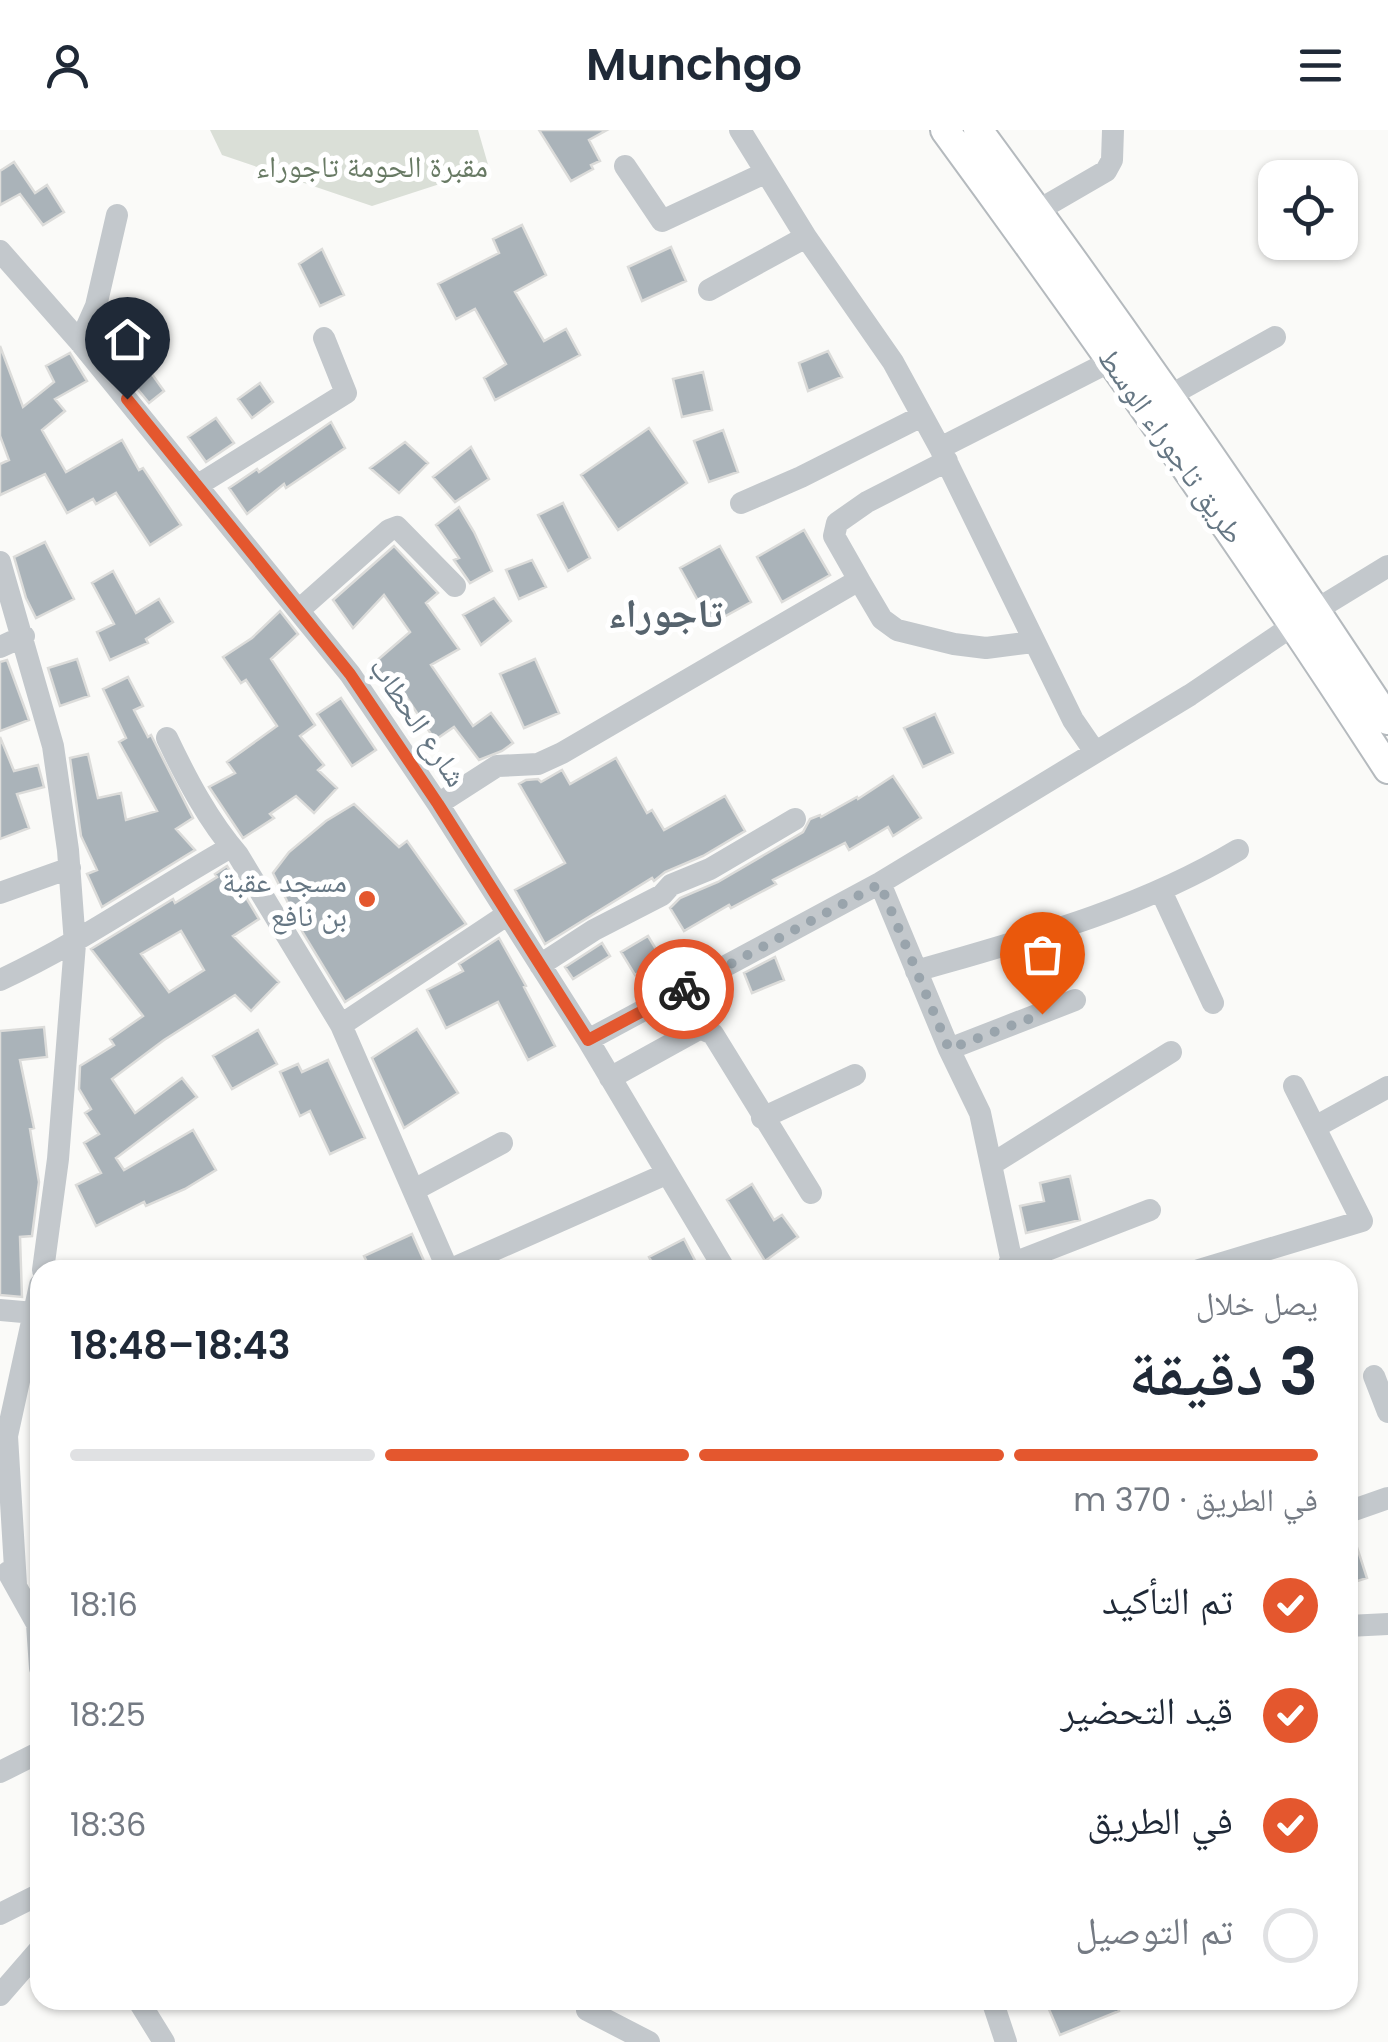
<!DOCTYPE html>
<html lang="ar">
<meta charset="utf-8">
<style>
:root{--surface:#fff;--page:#f2f2f3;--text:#1f2937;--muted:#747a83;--line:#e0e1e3;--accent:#e4572e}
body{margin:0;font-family:Poppins,"Noto Naskh Arabic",sans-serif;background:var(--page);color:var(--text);direction:rtl;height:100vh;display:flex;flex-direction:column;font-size:38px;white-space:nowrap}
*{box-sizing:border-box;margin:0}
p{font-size:32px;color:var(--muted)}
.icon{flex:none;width:55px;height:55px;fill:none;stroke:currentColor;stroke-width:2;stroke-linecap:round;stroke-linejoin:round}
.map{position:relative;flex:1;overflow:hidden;direction:ltr}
.sheet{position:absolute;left:30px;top:1130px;width:1328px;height:750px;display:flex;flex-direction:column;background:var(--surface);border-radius:30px;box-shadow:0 2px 8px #0004;direction:rtl}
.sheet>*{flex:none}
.tools{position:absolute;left:1258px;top:30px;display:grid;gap:20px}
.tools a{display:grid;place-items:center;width:100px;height:100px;border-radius:20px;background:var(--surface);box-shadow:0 2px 8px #0004;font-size:50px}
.pin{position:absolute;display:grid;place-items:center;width:85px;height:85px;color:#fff;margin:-102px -42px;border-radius:50% 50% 50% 0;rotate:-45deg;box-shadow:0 0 10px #0007}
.pin .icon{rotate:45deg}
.courier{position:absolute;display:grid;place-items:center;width:100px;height:100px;margin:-50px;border:8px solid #e4572e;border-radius:50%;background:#fff;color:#222;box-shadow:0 2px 12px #0007}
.headline em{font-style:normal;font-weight:600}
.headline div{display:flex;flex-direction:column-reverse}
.headline{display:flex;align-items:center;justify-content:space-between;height:170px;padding:0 40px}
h1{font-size:65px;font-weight:600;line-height:75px}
.bar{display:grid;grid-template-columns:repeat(4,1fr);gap:15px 10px;align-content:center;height:120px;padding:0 40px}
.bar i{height:12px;border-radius:8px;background:var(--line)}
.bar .selected{background:var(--accent)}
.bar p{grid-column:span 4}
ol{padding:0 40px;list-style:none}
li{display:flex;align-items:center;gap:30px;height:110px}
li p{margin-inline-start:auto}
li .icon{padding:10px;border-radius:50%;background:var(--accent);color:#fff;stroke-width:4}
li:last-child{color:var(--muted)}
li i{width:55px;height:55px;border:5px solid var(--line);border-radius:50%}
header{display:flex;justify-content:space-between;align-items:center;height:130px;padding:0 40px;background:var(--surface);font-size:45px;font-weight:600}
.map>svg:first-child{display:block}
.green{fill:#dadfd7}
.building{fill:#aab3b9;stroke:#dcdcda;stroke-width:2.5;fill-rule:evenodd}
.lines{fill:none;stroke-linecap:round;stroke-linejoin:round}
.major-casing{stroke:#b5babe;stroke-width:32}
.minor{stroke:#c3c8cc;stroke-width:22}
.major{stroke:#fff;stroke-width:28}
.done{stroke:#99a4ac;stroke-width:10;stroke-dasharray:0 18}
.route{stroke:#e4572e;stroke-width:12}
.poi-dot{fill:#e4572e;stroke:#fff;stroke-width:4}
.labels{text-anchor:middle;stroke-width:10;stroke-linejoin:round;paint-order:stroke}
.park-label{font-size:30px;fill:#687a64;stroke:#fff}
.street-label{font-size:30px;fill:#657683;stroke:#fff}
.poi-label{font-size:30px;fill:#657683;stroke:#fff;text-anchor:end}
.district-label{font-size:40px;font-weight:bold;fill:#57646e;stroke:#fff}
</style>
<header><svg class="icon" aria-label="menu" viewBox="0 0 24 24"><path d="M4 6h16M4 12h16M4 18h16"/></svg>Munchgo<svg class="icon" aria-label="person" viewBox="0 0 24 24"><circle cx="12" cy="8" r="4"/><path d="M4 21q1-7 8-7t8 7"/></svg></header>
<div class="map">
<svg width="1388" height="1912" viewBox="0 0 1388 1912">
<rect width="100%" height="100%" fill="#fafaf8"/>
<!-- green -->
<path class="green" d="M210,0h268l11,38 -117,38 -150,-51z"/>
<!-- building -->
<path class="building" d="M539,0h68l-18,10 11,21 -9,4 2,4 -22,12z
M14,32l21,31 12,-8 17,27 -21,13 -23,-31 -20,11v-34z
M522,95l24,50 -31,17 29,49 22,-12 14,26 -85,45 -11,-22 22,-14 -31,-55 -19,10 -18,-35 61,-31 -6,-14z
M671,117l15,34 -44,20 -14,-34z
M322,119l22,46 -24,11 -21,-42z
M0,216l23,61 31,-25 -8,-16 24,-13 17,28 -32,18 10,12 -23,19 24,42 56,-32 17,30 4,-2 38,57 -31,20 -34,-52 -20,11 -3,-5 -26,14 -22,-39 -45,21v-31l9,-4 -9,-24z
M828,221l14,26 -34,14 -9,-28z
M139,226l25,35 -15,12 -28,-34z
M703,242l9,38 -30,7 -9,-38z
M260,253l13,19 -21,16 -14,-19z
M216,288l18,25 -28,19 -18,-25z
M331,292l14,26 -59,40 -2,-4 -37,30 -18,-26 28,-19 2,3z
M649,298l38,55 -69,47 -37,-55z
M723,300l15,42 -29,10 -15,-41z
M405,312l23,21 -29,30 -29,-25z
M471,317l18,32 -34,23 -22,-25z
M563,373l27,55 -22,13 -30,-56z
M459,377l15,25 18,39 -22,12 -16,-23 5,-2 -23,-33z
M804,400l26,45 -48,27 -25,-45z
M45,412l29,57 -38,19 -10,-20 -12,-41z
M394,416l44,47 -12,10 33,46 -28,16 42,61 18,-13 22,30 -11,8 -23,9 -25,-33 -19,13 -34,-51 -4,3 -24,-28 37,-32 -26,-37 -31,33 -20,-28z
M720,416l31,56 -40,22 -31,-56z
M532,430l14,27 -27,12 -13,-29z
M113,441l23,42 23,-14 14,23 -27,17 2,4 -38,17 -13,-28 17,-8 -22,-41z
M494,468l17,23 -30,24 -18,-30z
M280,481l18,23 -27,25 44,66 -15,11 24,29 -6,5 19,18 -23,25 -18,-17 -26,18 4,4 -31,20 -34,-51 26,-14 -8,-11 50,-36 -31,-46 -5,3 -18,-26 29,-19z
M77,529l12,37 -29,10 -12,-38z
M535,529l24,54 -35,15 -24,-54z
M7,530l22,60 -29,11v-69z
M128,547l15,29 -9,4 14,27 3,-2 42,83 -17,11 19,21 -93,57 -15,-33 10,-4 -16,-34 -11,-78 18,-4 10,44 23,-5 5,27 31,-9 -38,-69 7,-4 -23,-49z
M341,568l35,52 -24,16 -35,-52z
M935,584l18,39 -30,14 -19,-39z
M0,607l14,34 24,-6 6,22 -27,7 12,34 -29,11z
M616,628l31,55 5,-3 12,20 61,-34 20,35 -42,25 -38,16 -11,9 -2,-3 -107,66 -30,-54 50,-27 -46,-79 7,-4 12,-1 3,3 21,-12 8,14z
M893,646l28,42 -28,18 -5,-9 -39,23 -4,-7 -72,37 3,4 -45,24 -2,-3 -45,26 -14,-23 10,-10 38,-16 85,-50 7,-13 10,-4 1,2 36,-20 1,2z
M354,674l45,43 8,-6 59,83 -121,78 -42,-69 -30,-60 16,-21 37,-31z
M227,736l32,53 -26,17 46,46 -28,29 -16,-16 -71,45 -52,39 23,34 47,-35 15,19 -81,61 8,12 69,-40 23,40 -31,19 -39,17 -2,-4 -48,24 -20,-41 25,-12 -17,-30 15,-9 -14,-21 6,-4 -12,-20 1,-23 34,-21 -4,-6 33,-23 -52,-67 82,-50 2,4 42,-26 -2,-3zM181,801l23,39 -35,22 -28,-38z
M648,806l14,23 -27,16 -14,-23z
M499,808l27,48 -2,1 31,59 -27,14 -30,-58 -52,26 -19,-38 36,-19 -4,-7z
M602,813l8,13 -37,23 -8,-12z
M775,827l9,23 -32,13 -8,-20z
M44,897l3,30 -27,3 14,68 -4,1 9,53 -7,54 -12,1 2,60 -22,-2v-264z
M417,899l41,64 -54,35 -32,-70z
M258,900l19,34 -45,25 -19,-33z
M328,930l37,78 -35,16 -20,-43 -10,5 -20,-44 18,-8 4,8z
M1070,1046l10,44 -54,13 -6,-27 24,-5 -4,-18z
M752,1054l22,36 8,-5 16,22 -33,24 -38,-61z
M412,1104l16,36h-57l-7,-14z
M684,1109l16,31h-44l-7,-13z
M1350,1396l17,52 -19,6v-57z
M1045,1870h69l5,11 -59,24z"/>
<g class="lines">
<!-- major casing -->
<g class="major-casing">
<path id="major" d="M945,0c153,209 302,421 443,639
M978,0c142,193 279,390 410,590"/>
</g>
<!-- minor -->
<path class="minor" d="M740,0l66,107 87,125 47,86 133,272 22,32
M625,36l37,55 103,-48
M1037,81l69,-40 6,-11 1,-30
M0,121l80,91 270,332 88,130 150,236 137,230
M709,160l97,-53
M80,212l16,-36 21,-91
M1169,266l106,-59
M940,318l171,-87
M198,355l148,-92 -22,-55
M741,373l60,-26 121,-61
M0,432l53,184 15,104 7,94 -17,215 -15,111
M859,450l23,39 15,11 57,14 32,4 47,-6
M299,480l90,-80 8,-3 58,59
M0,517l24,-11
M167,608c20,42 41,82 71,117l103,170 107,245
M438,674l59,-38 41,-2 24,-11 297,-173 -25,-44 3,-13 30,-21 80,-41
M880,753l69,166 31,64 31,145 -4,12
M1161,761l52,112
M0,763l70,-25
M540,835l54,-35 68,-35 9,-10 39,-16 85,-50
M916,841c111,-32 222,-61 322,-121
M0,850c81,-37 153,-89 231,-133
M341,895l167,-111
M588,910l292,-157 310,-188 126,-85 72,-44
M949,919l126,-49
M610,948l85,-47 7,-2 11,5 98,159
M762,988l93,-43
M1317,996l71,-39
M992,1034l179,-112
M414,1060l88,-47
M1011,1134l139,-54
M449,1140l217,-96
M1199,1140l163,-49 -68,-135
M0,1180l34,3
M1374,1246l14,36
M1348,1382l40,-14
M8,1442l29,52 3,44
M16,1455l-9,-149 33,-151
M1348,1496l40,-2
M0,1642l40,-20
M0,1784l40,-20
M0,1865l40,-46
M138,1870l26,42
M992,1870l14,42
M587,1880l62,32"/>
<!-- major -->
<use href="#major" class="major"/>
</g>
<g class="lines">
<!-- done -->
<path class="done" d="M684,859l196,-105 69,165 93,-35"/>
<!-- route -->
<path class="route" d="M127,269l223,275 88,130 150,236 96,-51"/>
</g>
<!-- markers -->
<circle class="poi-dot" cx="367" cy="769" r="10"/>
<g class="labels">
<!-- park labels -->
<g class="park-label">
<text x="372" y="47">مقبرة الحومة تاجوراء</text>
</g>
<!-- street labels -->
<g class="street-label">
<text transform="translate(1171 316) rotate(55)" y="10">طريق تاجوراء الوسط</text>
<text transform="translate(418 592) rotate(56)" y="10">شارع الحطاب</text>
</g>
<!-- poi labels -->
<g class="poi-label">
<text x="347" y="762">مسجد عقبة<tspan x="347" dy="34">بن نافع</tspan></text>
</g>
<!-- district labels -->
<g class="district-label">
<text x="665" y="497">تاجوراء</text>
</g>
</g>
</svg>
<div class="tools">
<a><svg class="icon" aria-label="locate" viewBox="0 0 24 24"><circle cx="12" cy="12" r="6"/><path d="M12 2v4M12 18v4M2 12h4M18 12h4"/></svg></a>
</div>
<div class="pin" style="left:1042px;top:884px;background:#ea580c"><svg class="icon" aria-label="bag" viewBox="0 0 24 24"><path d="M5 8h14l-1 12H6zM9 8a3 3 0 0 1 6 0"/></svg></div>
<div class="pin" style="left:127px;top:269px;background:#1f2937"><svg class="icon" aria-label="home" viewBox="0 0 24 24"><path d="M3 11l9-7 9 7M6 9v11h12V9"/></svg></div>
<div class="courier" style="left:684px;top:859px"><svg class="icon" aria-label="bike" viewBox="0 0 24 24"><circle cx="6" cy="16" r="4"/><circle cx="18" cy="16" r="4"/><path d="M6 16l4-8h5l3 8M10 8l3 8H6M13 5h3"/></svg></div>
<section class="sheet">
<div class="headline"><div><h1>3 دقيقة</h1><p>يصل خلال</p></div><em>18:43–18:48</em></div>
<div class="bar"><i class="selected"></i><i class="selected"></i><i class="selected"></i><i></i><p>في الطريق · 370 m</p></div>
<ol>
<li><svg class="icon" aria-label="check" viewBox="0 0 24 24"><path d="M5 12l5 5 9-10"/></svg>تم التأكيد<p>18:16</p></li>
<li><svg class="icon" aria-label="check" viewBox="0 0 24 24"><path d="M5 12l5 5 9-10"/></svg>قيد التحضير<p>18:25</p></li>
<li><svg class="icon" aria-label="check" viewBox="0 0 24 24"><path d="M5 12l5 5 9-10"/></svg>في الطريق<p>18:36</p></li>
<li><i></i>تم التوصيل</li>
</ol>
</section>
</div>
